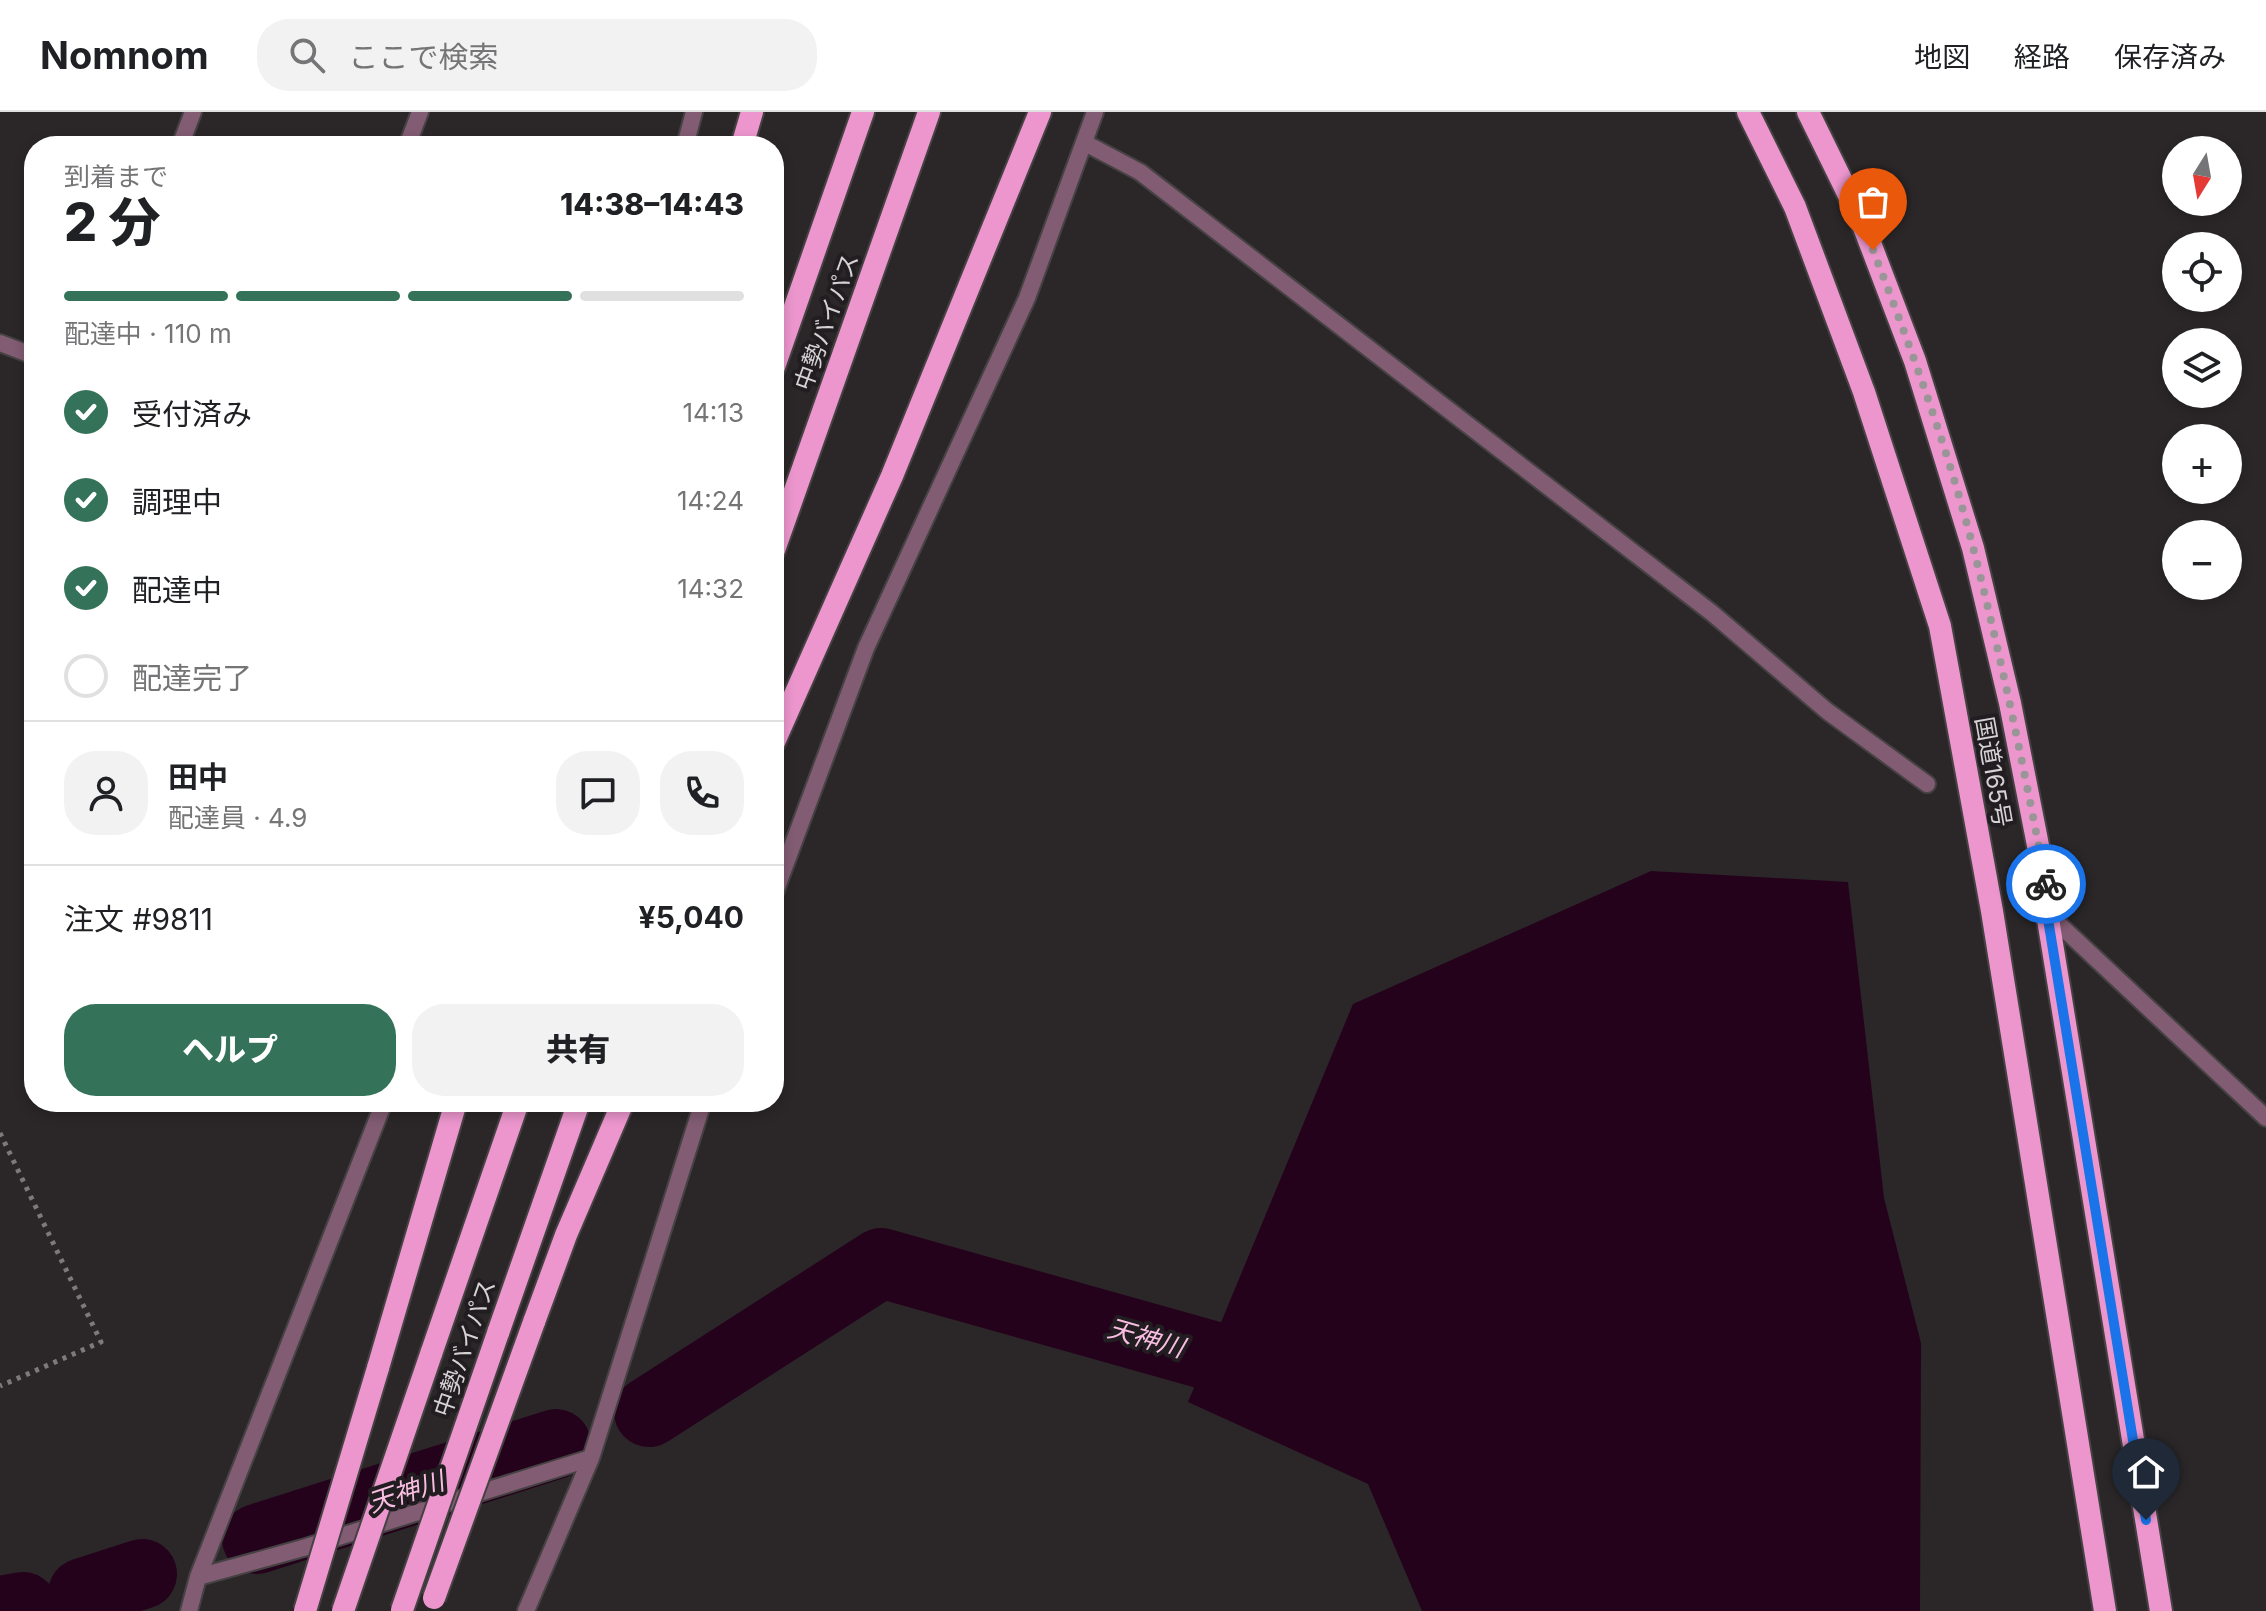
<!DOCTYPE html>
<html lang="ja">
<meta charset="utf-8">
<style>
:root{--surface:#fff;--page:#f2f2f2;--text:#202124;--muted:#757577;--line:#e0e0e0;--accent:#34725a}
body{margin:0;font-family:Inter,"Noto Sans JP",sans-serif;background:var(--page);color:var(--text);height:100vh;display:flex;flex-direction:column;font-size:30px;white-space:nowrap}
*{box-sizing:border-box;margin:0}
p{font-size:26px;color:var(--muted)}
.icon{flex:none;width:44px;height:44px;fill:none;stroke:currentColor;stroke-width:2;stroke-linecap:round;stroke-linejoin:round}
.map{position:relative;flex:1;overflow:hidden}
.panel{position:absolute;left:24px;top:24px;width:760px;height:976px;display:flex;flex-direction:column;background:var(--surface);border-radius:32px;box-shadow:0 4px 12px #0003}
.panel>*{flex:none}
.needle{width:52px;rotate:191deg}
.controls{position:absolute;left:2162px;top:24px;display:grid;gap:16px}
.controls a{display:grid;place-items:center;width:80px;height:80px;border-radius:50%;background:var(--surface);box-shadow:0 4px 12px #0003;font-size:40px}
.pin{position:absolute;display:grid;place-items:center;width:68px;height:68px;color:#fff;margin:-82px -34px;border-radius:50% 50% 50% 0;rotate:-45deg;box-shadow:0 0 8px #0007}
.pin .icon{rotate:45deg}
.courier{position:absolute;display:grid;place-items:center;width:80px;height:80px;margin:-40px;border:6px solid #1a73e8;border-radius:50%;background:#fff;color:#222;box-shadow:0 2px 10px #0007}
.summary em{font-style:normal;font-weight:800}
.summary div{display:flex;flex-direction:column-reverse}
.summary{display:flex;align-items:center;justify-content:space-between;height:136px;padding:0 40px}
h1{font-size:52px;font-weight:800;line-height:60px}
.bar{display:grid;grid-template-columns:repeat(4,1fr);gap:12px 8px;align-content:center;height:96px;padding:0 40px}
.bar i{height:10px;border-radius:6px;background:var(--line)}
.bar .current{background:var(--accent)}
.bar p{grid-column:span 4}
.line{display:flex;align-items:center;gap:20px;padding:0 40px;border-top:2px solid var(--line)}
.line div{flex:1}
.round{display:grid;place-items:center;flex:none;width:84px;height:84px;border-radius:32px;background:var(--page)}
ol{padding:0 40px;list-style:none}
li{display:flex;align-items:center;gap:24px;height:88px}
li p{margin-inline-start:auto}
li .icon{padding:8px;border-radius:50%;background:var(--accent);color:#fff;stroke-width:4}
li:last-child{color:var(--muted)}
li i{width:44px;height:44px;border:4px solid var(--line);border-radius:50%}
.button{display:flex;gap:16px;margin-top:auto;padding:16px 40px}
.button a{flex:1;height:92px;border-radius:32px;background:var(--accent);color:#fff;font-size:32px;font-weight:800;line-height:92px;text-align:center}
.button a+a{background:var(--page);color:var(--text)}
header{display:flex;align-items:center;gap:48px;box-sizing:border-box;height:112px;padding:0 40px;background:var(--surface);border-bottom:2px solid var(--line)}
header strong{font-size:38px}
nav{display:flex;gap:44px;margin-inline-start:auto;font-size:28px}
.search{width:560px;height:72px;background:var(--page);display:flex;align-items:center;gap:20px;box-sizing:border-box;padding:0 28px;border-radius:32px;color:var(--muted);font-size:30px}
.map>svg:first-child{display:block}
.water{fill:#25021b}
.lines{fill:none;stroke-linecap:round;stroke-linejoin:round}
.river{stroke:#25021b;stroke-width:70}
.minor-casing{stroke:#464244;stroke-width:20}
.trunk-casing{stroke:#464244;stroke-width:26}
.path{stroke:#7e7a7c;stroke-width:5;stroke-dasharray:4 6;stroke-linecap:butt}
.minor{stroke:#825c73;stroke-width:16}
.trunk{stroke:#ec96cd;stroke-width:22}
.trunk-bridge-casing{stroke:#464244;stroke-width:26;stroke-linecap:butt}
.trunk-bridge{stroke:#ec96cd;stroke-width:22}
.done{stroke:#9a9698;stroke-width:8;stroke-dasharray:0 14.4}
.route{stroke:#1a73e8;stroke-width:10}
.labels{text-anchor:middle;stroke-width:8;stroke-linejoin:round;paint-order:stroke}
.street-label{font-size:24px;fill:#d5d2d4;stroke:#211d20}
.water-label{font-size:26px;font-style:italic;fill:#f8bde1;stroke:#211d20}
</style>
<header>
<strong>Nomnom</strong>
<div class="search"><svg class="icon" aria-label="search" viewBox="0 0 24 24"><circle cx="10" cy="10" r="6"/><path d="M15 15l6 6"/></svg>ここで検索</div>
<nav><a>地図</a><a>経路</a><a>保存済み</a></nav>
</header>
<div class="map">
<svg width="2266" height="1499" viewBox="0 0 2266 1499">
<rect width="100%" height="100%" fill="#2b2729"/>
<!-- water -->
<path class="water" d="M1651,759l197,11 36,316 37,145 -1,268h-498l-54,-127 -180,-82 165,-398z"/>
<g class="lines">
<!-- river -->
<path class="river" d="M649,1300l232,-149 420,118
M257,1427l299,-95
M83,1481l59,-19
M0,1499l23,-4"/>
<!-- minor casing -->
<g class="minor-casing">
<path id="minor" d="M1085,31l55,29 572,441 115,98 100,73
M180,34l13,-34
M407,34l13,-34
M685,34l9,-34
M0,231l34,13
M774,783l92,-247 161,-350 68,-186
M2047,801l219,205
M198,1465l105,-29 288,-90
M189,1499l9,-34 186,-475
M526,1499l65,-153 112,-356"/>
</g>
<!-- trunk casing -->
<g class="trunk-casing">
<path id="trunk" d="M1748,0l47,95 69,185 76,234 52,285 113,700
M1808,0l54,110 53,139 58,187 37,155 36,183 1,27 114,698
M742,34l10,-34
M774,255l89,-255
M774,438l155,-438
M774,630l118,-266 148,-364
M534,1210l32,-87 57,-133
M498,1221l81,-231
M431,1242l87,-252
M378,1256l78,-266"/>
</g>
<!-- path -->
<path class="path" d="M0,1021l101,209 -101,44"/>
<!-- minor -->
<use href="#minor" class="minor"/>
<!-- trunk -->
<use href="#trunk" class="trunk"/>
<!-- trunk-bridge casing -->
<g class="trunk-bridge-casing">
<path id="trunk-bridge" d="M434,1486l100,-276
M402,1498l96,-277
M305,1499l73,-243
M343,1499l88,-257"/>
</g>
<!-- trunk-bridge -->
<use href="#trunk-bridge" class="trunk-bridge"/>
</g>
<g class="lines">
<!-- done -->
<path class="done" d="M1873,138c38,98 75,199 101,301 28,110 51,222 72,333"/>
<!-- route -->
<path class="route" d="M2046,772l1,29 99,607"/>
</g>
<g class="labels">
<!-- street labels -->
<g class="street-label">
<text transform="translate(827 210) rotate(-70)" y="8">中勢バイパス</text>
<text transform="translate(1993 660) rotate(80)" y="8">国道165号</text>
<text transform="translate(465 1236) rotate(-71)" y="8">中勢バイパス</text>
</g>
<!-- water labels -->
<g class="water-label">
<text transform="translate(1146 1226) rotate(16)" y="9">天神川</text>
<text transform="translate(406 1380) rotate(-18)" y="9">天神川</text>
</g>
</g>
</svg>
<div class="controls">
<a><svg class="needle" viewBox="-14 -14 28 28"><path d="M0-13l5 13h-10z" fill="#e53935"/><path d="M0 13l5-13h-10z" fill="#757577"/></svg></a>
<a><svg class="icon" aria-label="locate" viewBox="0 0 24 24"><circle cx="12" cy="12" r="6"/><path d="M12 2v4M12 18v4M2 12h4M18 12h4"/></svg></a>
<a><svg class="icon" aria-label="layers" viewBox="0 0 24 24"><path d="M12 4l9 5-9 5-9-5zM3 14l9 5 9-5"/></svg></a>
<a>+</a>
<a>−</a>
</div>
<div class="pin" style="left:1873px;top:138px;background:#ea580c"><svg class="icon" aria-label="bag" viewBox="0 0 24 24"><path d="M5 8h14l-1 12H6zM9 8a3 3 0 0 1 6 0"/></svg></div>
<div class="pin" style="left:2146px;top:1408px;background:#1f2937"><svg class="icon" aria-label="home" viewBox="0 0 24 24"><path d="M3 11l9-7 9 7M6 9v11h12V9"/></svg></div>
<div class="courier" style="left:2046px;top:772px"><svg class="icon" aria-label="bike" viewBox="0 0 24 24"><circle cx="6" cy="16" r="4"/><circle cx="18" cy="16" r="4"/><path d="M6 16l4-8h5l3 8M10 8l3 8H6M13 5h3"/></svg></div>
<section class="panel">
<div class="summary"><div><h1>2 分</h1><p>到着まで</p></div><em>14:38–14:43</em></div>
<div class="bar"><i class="current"></i><i class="current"></i><i class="current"></i><i></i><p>配達中 · 110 m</p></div>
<ol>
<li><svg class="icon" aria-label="check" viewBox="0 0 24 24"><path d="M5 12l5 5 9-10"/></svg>受付済み<p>14:13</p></li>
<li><svg class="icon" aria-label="check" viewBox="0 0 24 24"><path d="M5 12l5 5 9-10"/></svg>調理中<p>14:24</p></li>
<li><svg class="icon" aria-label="check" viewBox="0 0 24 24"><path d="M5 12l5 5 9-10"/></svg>配達中<p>14:32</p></li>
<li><i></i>配達完了</li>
</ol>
<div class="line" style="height:144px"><a class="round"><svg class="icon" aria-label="person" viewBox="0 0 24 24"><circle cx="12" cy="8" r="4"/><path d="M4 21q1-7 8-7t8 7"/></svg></a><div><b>田中</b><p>配達員 · 4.9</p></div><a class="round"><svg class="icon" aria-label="chat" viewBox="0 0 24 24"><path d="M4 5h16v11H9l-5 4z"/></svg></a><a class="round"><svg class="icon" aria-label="phone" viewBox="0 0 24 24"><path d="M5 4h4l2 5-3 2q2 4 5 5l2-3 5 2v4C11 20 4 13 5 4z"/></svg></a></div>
<div class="line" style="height:104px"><div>注文 #9811</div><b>¥5,040</b></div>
<div class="button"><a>ヘルプ</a><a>共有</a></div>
</section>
</div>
